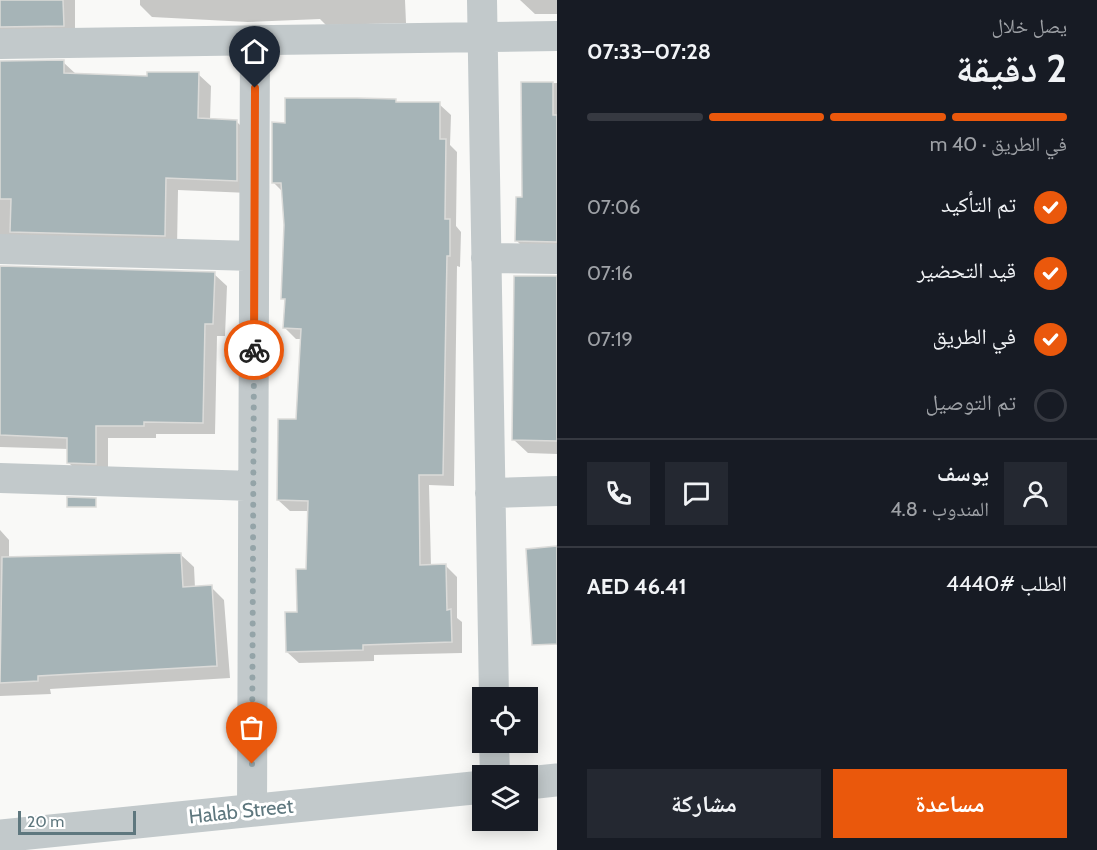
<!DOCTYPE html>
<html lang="ar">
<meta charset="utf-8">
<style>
:root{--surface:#171b24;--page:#242831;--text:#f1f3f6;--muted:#9ea1a6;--line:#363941;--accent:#ea580c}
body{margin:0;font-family:Cabin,"Noto Naskh Arabic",sans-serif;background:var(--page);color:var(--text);direction:rtl;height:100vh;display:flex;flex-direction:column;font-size:22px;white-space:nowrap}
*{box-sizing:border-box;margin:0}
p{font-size:20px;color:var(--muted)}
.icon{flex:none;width:33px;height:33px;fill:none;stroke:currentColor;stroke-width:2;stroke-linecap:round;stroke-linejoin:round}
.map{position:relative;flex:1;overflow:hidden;direction:ltr}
.side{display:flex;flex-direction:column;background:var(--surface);width:540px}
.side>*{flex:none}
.tools{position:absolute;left:472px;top:687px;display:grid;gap:12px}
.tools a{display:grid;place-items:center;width:66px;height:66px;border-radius:0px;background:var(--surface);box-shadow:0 3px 15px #0003;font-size:30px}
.scale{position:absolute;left:18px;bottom:15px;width:118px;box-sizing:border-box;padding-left:6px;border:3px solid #5e777e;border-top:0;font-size:16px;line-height:21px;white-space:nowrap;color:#5e777e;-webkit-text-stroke:4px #fff;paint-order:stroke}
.pin{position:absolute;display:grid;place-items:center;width:51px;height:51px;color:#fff;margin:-62px -26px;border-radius:50% 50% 50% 0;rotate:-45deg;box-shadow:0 0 6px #0007}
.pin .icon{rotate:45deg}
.courier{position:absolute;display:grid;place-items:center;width:60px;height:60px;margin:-30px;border:4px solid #ea580c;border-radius:50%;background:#fff;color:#222;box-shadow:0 2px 8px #0007}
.overview em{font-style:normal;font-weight:700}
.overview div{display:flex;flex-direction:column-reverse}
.overview{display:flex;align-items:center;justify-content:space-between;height:102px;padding:0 30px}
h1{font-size:39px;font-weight:700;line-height:45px}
.bar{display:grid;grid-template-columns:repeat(4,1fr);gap:9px 6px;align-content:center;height:72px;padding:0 30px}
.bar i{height:8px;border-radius:4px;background:var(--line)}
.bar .on{background:var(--accent)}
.bar p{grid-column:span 4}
.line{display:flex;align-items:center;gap:15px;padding:0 30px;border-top:2px solid var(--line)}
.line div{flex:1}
.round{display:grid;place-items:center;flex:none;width:63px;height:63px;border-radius:0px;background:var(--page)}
ol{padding:0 30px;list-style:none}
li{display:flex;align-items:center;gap:18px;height:66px}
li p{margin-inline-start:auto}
li .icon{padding:6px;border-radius:50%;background:var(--accent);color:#fff;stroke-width:4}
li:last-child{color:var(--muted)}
li i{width:33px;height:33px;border:3px solid var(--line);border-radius:50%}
.button{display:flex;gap:12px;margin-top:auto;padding:12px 30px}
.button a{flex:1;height:69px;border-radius:0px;background:var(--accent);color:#fff;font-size:24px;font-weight:700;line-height:69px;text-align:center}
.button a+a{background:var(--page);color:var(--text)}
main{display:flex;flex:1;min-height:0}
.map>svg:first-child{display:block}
.shadow{fill:#0003}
.building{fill:#a6b4b7;stroke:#dbdbd9;stroke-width:1.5}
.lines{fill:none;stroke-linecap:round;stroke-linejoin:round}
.minor{stroke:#c2c9cb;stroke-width:30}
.tertiary{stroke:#c2c9cb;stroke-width:33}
.done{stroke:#94a4a8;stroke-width:6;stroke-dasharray:0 10.8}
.route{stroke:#ea580c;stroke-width:8}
.labels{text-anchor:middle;stroke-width:6;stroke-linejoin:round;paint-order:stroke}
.street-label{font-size:20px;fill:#5e777e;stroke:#fff}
</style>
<main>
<section class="side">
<div class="overview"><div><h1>2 دقيقة</h1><p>يصل خلال</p></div><em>07:28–07:33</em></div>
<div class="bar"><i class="on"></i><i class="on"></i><i class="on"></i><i></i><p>في الطريق · 40 m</p></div>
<ol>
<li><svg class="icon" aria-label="check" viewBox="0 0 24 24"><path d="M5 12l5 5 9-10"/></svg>تم التأكيد<p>07:06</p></li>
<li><svg class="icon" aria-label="check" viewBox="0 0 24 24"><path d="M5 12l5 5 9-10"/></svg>قيد التحضير<p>07:16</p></li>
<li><svg class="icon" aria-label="check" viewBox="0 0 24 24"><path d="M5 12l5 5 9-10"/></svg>في الطريق<p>07:19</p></li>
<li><i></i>تم التوصيل</li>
</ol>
<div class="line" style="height:108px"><a class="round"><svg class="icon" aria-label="person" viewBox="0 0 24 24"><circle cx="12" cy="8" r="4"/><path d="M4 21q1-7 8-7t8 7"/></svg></a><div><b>يوسف</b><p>المندوب · 4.8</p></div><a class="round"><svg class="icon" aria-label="chat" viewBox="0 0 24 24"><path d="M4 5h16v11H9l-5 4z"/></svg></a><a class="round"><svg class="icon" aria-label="phone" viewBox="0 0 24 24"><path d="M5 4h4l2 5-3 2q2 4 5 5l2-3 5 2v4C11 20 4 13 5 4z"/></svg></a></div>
<div class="line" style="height:78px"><div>الطلب #4440</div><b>AED 46.41</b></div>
<div class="button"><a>مساعدة</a><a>مشاركة</a></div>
</section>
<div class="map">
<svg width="557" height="850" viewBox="0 0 557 850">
<rect width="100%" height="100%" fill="#f9f9f7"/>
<!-- shadow -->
<path class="shadow" d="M0,0h75v38h-75z
M140,0h265l1,23 -80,2 -6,-6 -72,3 -96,-5 -12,-12z
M520,0h37v14h-22z
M63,62l14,13 71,2 50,-3 13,12 -1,34 27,2 12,12v59l-71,-3 -1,58 -177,2v-187z
M557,83v173l-26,-1 -14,-14 6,-42v-115z
M396,101l3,3h40l12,11 -1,30 7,7 -1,74 5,6 -1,35 -3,-1 -3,220 -25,-1 2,81h15l11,11v41l5,4v31l-88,2v6l-75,2 -12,-11 12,-39 8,-43 2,-59h-19l-12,-11 19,-79 5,-82h-6l-12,-12 2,-25 -3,-4 3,-73 -3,-33 -10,-10 14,-58z
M0,268l214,6 13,12 -2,50h-8l-2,98h-59v4h-48v38l-27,-1 -13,-13v-13l-68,-2z
M557,276v178l-29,-1 -14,-13 2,-163z
M0,530l9,10v18l171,-4 14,13 1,21 16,-1 13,13 6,78 -180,11 1,5 -51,2z"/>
<!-- building -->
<path class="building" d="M0,0h63l1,26 -64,1z
M64,60v13l83,3v-4h52l-1,46 39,2v61l-71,-3 -1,58 -155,-4 1,-33h-11v-138z
M521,82h32v33h4v127l-42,-1 1,-44h6z
M285,98h72l39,1v3h44v37h6l-1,80h5v37h-3l-4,219h-24l1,90 26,-1 1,46 4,-1 1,33 -89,3v5l-77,2 -1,-40h12l-1,-43h10l2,-68 -31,-1 1,-81h18l5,-90 -18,-1 2,-29h-4l3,-74 -3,-42h-9v-61l13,1z
M0,266l215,6 -2,52h-8l-2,99 -59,-1v4h-48v38l-29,-1v-25l-67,-3z
M514,276h43v165l-45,-1z
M67,497l29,1v9h-29z
M557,546v98l-25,1 -6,-96z
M181,553l2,34 29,-2 5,81 -179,10v5l-38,2 2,-126z"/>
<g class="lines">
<!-- minor -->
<path class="minor" d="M482,0l12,698
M0,44l557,-8
M0,249l254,7
M486,258l71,1
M0,478l253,8
M490,493l67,-2
M494,742l1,34
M252,810l3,-770"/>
<!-- tertiary -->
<path class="tertiary" d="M528,783l29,-3
M0,836l483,-49"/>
</g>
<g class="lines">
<!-- done -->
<path class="done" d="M252,764l2,-414"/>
<!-- route -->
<path class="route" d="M254,350l1,-262"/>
</g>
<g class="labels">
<!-- street labels -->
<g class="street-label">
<text transform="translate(241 811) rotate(-6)" y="7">Halab Street</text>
</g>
</g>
</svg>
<div class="tools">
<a><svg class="icon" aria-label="locate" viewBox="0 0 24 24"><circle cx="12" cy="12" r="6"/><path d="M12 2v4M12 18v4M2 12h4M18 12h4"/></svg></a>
<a><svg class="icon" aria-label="layers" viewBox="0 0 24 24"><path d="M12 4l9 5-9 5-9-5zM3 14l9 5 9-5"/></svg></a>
</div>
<div class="scale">20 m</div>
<div class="pin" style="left:252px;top:764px;background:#ea580c"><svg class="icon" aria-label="bag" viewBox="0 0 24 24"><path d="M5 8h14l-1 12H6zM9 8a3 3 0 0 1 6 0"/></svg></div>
<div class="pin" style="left:255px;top:88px;background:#1f2937"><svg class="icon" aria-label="home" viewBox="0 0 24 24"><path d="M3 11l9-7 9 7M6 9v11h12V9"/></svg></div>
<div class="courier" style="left:254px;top:350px"><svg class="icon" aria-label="bike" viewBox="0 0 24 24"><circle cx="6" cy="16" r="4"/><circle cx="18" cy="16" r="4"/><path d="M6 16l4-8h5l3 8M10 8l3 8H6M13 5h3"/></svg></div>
</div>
</main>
